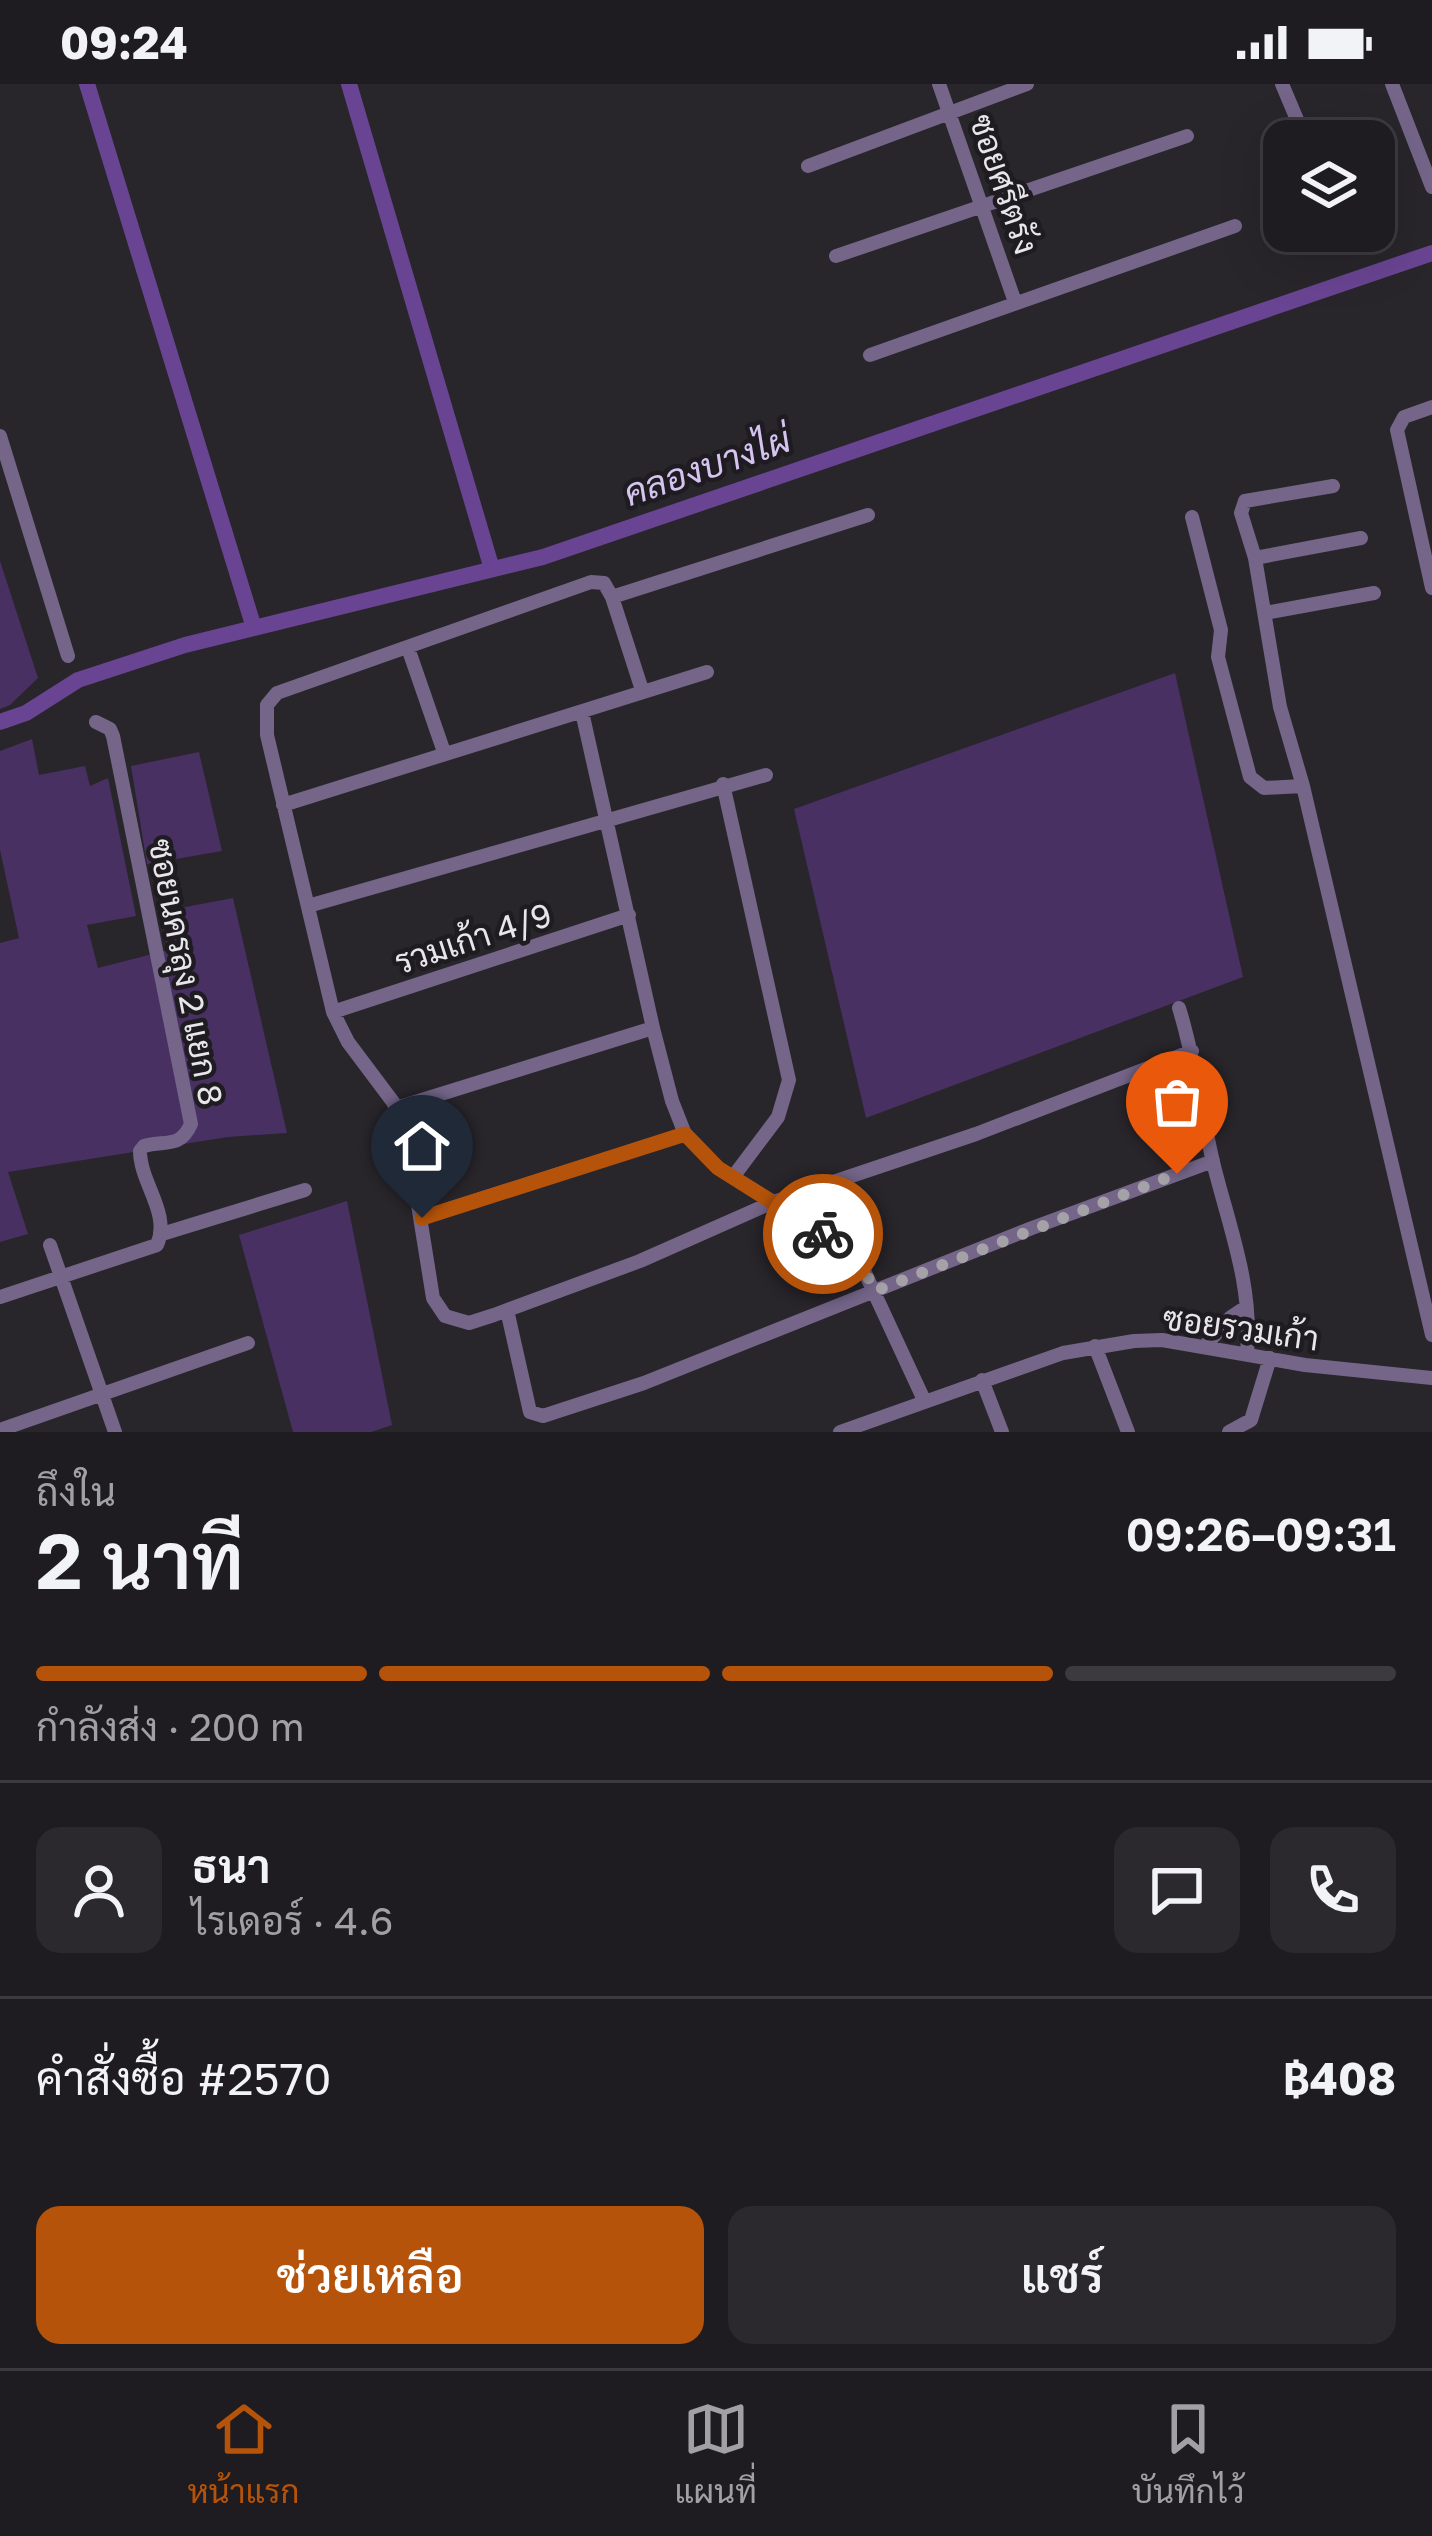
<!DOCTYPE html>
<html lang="th">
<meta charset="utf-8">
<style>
:root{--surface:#1e1c20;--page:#2b292d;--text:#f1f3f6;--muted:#a1a1a5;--line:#3c3a3e;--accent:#b45309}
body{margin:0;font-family:"Golos Text",Sarabun,sans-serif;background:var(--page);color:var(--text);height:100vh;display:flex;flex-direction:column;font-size:45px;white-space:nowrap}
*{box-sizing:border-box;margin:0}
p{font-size:39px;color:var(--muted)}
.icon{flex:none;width:66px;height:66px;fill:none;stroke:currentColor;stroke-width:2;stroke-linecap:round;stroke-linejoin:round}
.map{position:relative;height:1348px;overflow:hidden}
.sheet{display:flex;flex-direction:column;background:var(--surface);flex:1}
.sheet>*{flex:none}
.buttons{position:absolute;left:1263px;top:36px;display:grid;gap:24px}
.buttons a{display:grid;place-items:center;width:132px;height:132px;border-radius:24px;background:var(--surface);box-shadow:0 12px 48px #0002,0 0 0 3px var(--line);font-size:60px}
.pin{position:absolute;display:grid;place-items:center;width:102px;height:102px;color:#fff;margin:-123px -51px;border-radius:50% 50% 50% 0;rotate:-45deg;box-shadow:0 0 12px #0007}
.pin .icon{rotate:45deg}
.courier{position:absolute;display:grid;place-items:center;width:120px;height:120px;margin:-60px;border:9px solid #b45309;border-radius:50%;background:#fff;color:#222;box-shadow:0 3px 15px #0007}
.head em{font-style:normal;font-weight:600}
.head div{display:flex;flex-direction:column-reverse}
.head{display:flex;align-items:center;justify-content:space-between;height:204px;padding:0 36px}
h1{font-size:78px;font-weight:600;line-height:90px}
.bar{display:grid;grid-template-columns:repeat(4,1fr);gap:18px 12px;align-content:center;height:144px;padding:0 36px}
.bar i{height:15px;border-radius:9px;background:var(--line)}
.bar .current{background:var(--accent)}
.bar p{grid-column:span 4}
.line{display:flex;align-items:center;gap:30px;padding:0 36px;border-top:3px solid var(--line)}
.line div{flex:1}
.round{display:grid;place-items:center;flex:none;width:126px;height:126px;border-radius:24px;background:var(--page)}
.button{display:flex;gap:24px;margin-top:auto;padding:24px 36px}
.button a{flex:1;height:138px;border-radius:24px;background:var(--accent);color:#fff;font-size:48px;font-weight:600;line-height:138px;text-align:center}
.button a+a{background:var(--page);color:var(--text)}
.status{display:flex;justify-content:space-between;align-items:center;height:84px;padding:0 60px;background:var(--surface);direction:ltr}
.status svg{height:33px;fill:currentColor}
.dock{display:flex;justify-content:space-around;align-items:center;height:168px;border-top:3px solid var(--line);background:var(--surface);font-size:33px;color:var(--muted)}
.dock a{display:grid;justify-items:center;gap:6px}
.dock .current{color:var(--accent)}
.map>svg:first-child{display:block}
.green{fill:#483063}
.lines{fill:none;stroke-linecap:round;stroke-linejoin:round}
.canal{stroke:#694492;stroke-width:16}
.street{stroke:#746589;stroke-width:14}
.done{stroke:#a5a2a7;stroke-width:12;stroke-dasharray:0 21.6}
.route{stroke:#b45309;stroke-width:15}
.labels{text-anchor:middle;stroke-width:9;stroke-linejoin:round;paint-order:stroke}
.street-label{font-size:33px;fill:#e8e6ea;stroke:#1e1c21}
.water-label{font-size:36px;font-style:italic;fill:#d6c4f0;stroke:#1e1c21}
</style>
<div class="status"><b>09:24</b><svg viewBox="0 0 49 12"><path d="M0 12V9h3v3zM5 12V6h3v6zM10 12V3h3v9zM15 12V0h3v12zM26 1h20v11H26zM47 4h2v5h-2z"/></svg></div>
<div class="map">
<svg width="1432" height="1348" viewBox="0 0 1432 1348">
<rect width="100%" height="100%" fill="#28252b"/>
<!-- green -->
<path class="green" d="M0,477l38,117 -28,27 -10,4z
M1175,589l68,304 -377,141 -72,-309z
M32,655l7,36 46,-9 5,20 18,-8 28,138 -49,9 11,43 70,-18 -9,-38 74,-14 54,235 -59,4 -220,35 20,62 -28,8v-299l19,-5 -19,-88v-99z
M199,668l23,99 -75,13 -16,-98z
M347,1117l45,224 -21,7h-78l-54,-197z"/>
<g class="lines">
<!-- canal -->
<path class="canal" d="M87,0l167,544
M349,0l143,485
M0,638l26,-9 52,-33 107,-35 358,-88 889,-304"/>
<!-- street -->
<path class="street" d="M939,0l76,218
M1282,0l24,57
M1392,0l40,103
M808,82l219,-82
M836,172l351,-120
M870,271l365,-129
M1432,323l-28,10 -7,13 35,158
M0,352l68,220
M1333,402l-88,15 -4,12 14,45 25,149 23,79 129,549
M1192,433l29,113 -3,27 32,120 14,11 39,-2
M1255,474l106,-20
M612,513l-8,-14 -13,-1 -314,111 -10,12v30l66,277 15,30 45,60 13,28 27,168 12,18 24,7 25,-8 146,-54 131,-58 205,-69 216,-83
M1265,529l109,-20
M408,564l36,104
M642,606l-30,-93 256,-82
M582,628l71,316 19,73 13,33 33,34 108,67 34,27 64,138
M723,700l66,296 -11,37 -45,60
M283,721l424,-133
M308,822l458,-131
M1179,924c16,51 22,103 34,154 16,65 40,123 34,191
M333,928l296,-97
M396,1024l257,-80
M421,1134l264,-84
M162,1150l143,-44
M50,1161l65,187
M0,1213l157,-52c14,-32 -17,-62 -17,-94l4,-5c21,-6 36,3 47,-22l-78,-388 -3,-7 -14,-7
M507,1226l23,102 13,4 101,-33 388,-155 181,-67
M1095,1262l33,86
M1205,1262l26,-29 15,-10
M982,1296l20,52
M0,1346l248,-87
M840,1348l223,-79 71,-12 28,-1 143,25 127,13
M1229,1348l22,-12 19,-62"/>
</g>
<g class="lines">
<!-- done -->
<path class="done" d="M823,1150l37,28 15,29 302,-117"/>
<!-- route -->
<path class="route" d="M422,1134l263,-84 33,34 105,66"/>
</g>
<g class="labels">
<!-- street labels -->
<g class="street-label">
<text transform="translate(1004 100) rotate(71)" y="12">ซอยศรีตรัง</text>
<text transform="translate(473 854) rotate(-18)" y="12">รวมเก้า 4/9</text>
<text transform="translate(186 888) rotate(79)" y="12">ซอยนครลุง 2 แยก 8</text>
<text transform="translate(1241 1244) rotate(8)" y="12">ซอยรวมเก้า</text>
</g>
<!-- water labels -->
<g class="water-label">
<text transform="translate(707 382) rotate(-19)" y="13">คลองบางไผ่</text>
</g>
</g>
</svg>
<div class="buttons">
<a><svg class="icon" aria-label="layers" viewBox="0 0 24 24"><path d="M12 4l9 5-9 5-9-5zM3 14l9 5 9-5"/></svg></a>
</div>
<div class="pin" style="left:1177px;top:1090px;background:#ea580c"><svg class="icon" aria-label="bag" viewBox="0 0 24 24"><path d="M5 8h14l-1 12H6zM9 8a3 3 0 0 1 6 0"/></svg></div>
<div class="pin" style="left:422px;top:1134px;background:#1f2937"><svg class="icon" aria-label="home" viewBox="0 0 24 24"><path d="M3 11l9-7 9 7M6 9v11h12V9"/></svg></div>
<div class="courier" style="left:823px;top:1150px"><svg class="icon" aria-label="bike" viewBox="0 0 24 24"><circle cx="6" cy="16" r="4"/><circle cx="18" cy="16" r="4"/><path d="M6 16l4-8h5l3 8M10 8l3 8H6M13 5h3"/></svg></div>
</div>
<section class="sheet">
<div class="head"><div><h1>2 นาที</h1><p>ถึงใน</p></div><em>09:26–09:31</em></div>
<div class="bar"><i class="current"></i><i class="current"></i><i class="current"></i><i></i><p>กำลังส่ง · 200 m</p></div>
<div class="line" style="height:216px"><a class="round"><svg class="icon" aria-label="person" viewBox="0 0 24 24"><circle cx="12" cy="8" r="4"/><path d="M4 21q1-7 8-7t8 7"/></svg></a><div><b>ธนา</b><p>ไรเดอร์ · 4.6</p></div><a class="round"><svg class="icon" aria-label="chat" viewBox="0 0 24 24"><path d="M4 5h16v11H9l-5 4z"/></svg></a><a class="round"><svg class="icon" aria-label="phone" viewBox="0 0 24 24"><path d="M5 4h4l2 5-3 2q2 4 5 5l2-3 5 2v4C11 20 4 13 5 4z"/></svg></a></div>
<div class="line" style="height:156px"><div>คำสั่งซื้อ #2570</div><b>฿408</b></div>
<div class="button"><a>ช่วยเหลือ</a><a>แชร์</a></div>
</section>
<nav class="dock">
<a class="current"><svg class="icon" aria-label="home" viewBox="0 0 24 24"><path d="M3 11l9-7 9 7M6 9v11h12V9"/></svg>หน้าแรก</a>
<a><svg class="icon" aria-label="map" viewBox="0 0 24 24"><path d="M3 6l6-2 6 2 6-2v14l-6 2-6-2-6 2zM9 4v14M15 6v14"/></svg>แผนที่</a>
<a><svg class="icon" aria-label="saved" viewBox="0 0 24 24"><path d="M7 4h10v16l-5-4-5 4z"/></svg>บันทึกไว้</a>
</nav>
